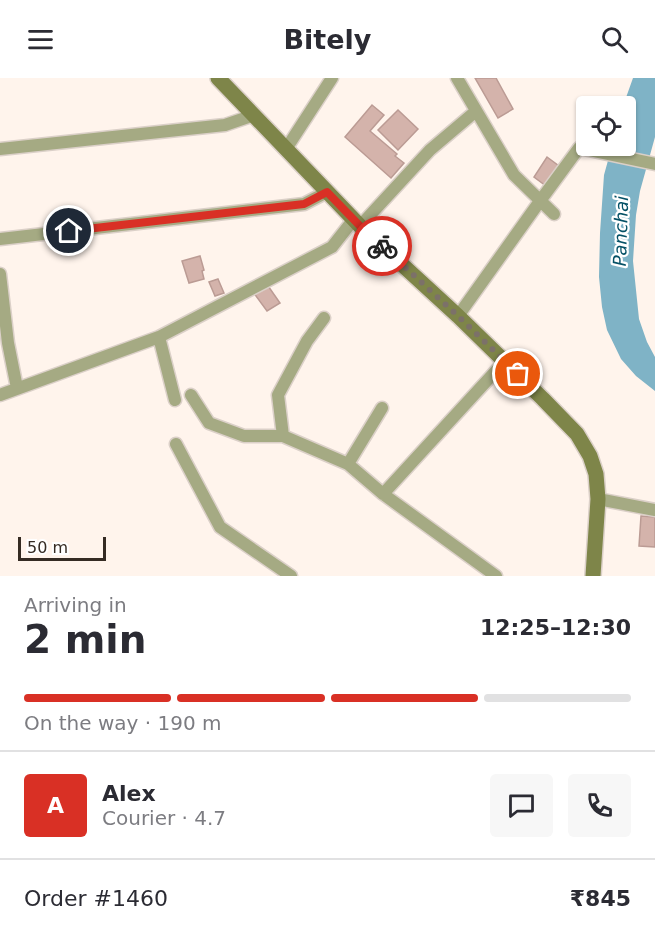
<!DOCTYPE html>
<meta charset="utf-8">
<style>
:root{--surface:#fff;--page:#f7f7f7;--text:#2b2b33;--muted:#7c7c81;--line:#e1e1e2;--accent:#d93025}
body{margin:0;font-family:"DejaVu Sans",sans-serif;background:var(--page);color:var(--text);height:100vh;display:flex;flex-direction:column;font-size:22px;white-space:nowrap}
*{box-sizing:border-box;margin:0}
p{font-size:20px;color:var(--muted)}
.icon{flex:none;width:33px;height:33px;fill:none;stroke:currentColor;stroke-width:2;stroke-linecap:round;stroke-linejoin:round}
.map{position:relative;height:498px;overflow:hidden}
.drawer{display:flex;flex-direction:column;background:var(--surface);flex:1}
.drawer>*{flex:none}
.buttons{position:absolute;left:576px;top:18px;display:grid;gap:12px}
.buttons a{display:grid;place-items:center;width:60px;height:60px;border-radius:6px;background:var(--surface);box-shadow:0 2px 4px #0004;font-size:30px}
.scale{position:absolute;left:18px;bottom:15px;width:88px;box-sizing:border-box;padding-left:6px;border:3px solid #352b23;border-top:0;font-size:16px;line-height:21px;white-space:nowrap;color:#352b23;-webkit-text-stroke:4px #fff;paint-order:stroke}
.pin{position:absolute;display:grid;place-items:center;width:51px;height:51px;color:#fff;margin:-26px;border:3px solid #fff;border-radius:50%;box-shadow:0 2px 6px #0007}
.courier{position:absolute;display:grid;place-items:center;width:60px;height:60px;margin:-30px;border:4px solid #d93025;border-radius:50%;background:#fff;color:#222;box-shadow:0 2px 8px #0007}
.headline em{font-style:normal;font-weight:700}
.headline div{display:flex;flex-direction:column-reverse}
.headline{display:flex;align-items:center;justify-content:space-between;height:102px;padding:0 24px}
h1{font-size:39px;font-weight:700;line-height:45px}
.bar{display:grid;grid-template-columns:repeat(4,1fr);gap:9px 6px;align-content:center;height:72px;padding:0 24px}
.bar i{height:8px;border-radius:4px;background:var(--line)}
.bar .selected{background:var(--accent)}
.bar p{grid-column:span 4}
.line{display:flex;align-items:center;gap:15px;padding:0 24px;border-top:2px solid var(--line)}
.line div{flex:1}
.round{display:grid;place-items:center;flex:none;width:63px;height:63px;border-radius:6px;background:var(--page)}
header{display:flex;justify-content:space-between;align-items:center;height:78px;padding:0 24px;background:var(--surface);font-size:27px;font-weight:700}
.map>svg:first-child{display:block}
.water{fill:#7fb3c6}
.building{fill:#d4b3ab;stroke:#bb9b94;stroke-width:1.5}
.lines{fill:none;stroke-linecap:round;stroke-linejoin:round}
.street-casing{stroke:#dbd0c8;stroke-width:15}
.secondary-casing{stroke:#dbd0c8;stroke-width:18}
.street{stroke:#a5aa83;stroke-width:12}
.secondary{stroke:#7e8549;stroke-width:15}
.done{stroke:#7c7169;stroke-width:6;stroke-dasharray:0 10.8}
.route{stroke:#d93025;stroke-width:8}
.labels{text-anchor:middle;stroke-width:4.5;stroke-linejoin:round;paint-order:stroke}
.water-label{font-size:18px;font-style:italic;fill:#055166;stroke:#fff}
</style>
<header><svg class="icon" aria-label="menu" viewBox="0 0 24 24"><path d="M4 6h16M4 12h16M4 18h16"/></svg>Bitely<svg class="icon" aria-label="search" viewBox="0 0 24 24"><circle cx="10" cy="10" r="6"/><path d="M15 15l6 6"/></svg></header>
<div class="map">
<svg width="655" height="498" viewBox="0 0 655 498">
<rect width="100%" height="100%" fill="#fff4ec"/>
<!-- water -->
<path class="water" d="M633,0h22v59l-15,54 -4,24 -3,46 6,58 8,23 8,15v34l-19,-15 -15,-17 -14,-29 -5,-23 -3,-30 1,-44 4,-58 8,-29h14v-40h-3z"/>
<!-- building -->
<path class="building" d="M475,0h21l17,31 -15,9z
M372,27l12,10 -14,16 27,23 -2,2 9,7 -13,15 -46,-41z
M398,32l20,19 -20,21 -20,-20z
M547,79l12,9 -13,20 -12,-9z
M200,178l4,14 -2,1 2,8 -15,4 -7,-22z
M218,201l6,14 -9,3 -6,-14z
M266,205l14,20 -13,8 -14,-19z
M641,438l14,1v30l-16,-1z"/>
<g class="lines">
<!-- street casing -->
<g class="street-casing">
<path id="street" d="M457,0l57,97 40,39
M0,71l225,-24 29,-10
M286,71l46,-71
M360,148l70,-76 46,-39
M0,161l304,-35 23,-12
M0,196l8,69 9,45
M458,238l82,-115 39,-53 76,16
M159,259l16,63
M0,317l159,-58 173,-90 22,-28
M191,317l18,28 35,13h39l65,28 35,30 113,82
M283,358l-5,-41 29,-54 17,-23
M176,366l44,83 71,49
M348,386l34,-56
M383,416l122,-133
M598,421l57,11"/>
</g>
<!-- secondary casing -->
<g class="secondary-casing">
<path id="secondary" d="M218,0l142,148 98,90 85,83 34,35 13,22 6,18 2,25 -5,77"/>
</g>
<!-- street -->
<use href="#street" class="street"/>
<!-- secondary -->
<use href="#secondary" class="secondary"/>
</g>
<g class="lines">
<!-- done -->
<path class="done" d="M382,168l76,70 60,58"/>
<!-- route -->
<path class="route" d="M69,153l235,-27 23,-12 33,34 22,20"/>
</g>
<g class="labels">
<!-- water labels -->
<g class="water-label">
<text transform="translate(621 153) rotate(-88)" y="6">Panchai</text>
</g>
</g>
</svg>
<div class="buttons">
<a><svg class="icon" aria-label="locate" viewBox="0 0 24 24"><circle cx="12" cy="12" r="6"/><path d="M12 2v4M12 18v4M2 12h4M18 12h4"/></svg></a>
</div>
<div class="scale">50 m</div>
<div class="pin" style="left:518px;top:296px;background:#ea580c"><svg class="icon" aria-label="bag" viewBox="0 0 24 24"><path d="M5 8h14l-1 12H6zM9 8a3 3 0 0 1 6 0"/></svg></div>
<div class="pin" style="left:69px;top:153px;background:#1f2937"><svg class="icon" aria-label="home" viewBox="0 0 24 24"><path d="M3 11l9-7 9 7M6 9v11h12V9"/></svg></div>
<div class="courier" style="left:382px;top:168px"><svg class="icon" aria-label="bike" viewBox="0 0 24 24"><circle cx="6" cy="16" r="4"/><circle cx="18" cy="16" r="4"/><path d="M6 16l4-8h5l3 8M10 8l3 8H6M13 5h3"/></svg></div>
</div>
<section class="drawer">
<div class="headline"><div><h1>2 min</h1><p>Arriving in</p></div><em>12:25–12:30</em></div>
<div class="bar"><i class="selected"></i><i class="selected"></i><i class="selected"></i><i></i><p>On the way · 190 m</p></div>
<div class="line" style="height:108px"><b class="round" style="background:var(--accent);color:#fff">A</b><div><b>Alex</b><p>Courier · 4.7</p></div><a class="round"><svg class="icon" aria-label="chat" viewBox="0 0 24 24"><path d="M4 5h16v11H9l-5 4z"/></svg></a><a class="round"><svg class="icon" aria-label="phone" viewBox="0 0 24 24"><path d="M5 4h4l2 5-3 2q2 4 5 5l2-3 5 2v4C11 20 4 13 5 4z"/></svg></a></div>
<div class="line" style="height:78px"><div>Order #1460</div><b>₹845</b></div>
</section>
